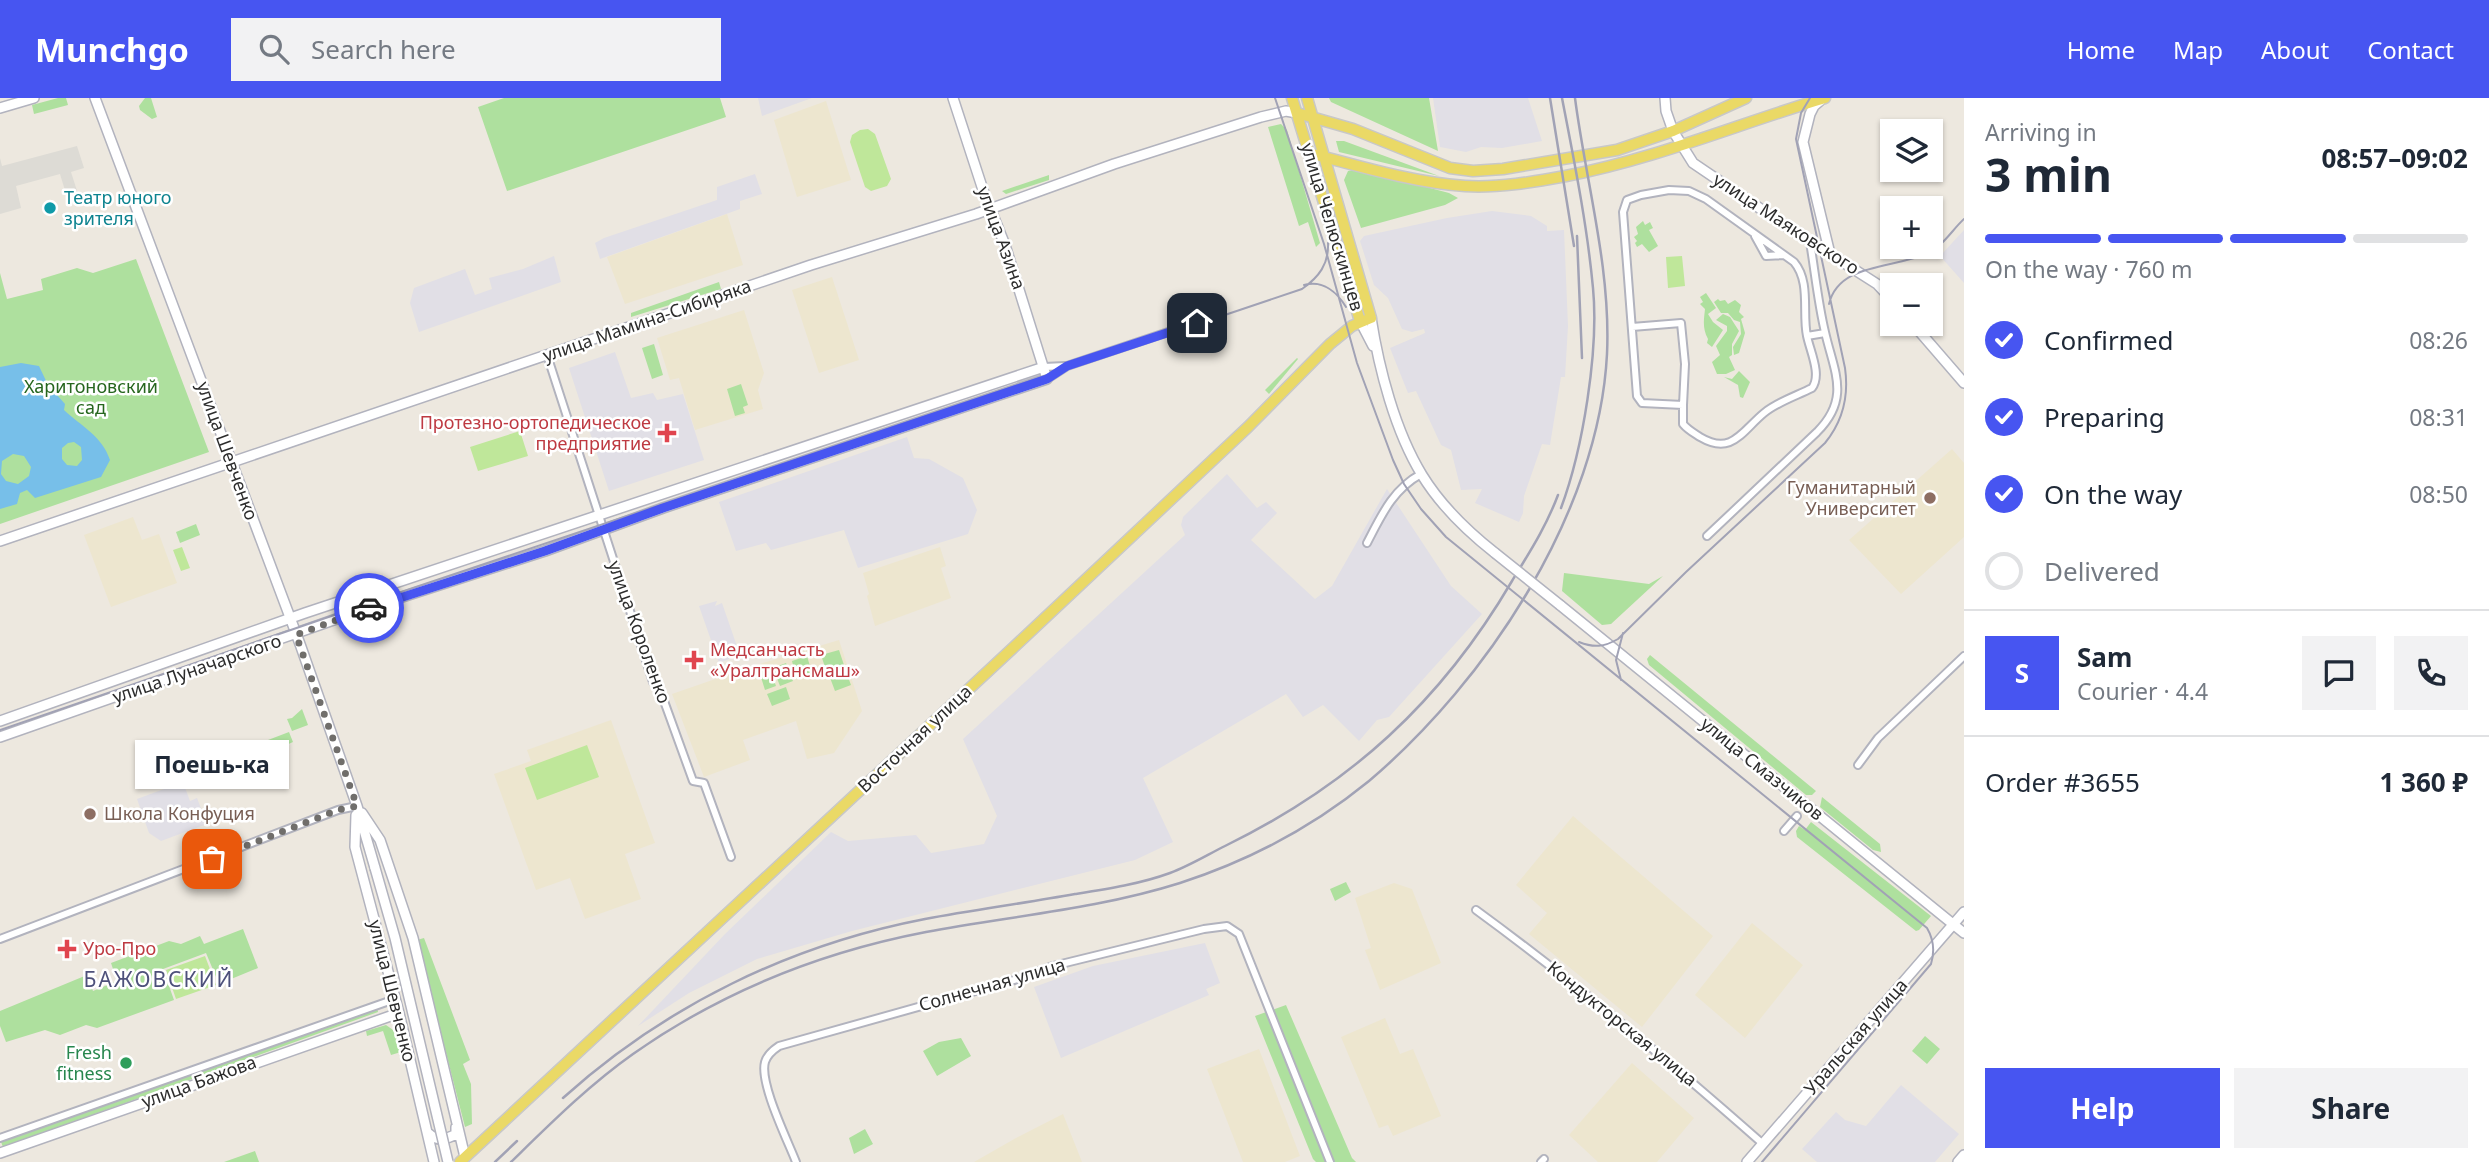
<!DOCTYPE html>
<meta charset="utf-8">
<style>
:root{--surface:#fff;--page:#f2f2f3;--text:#1f2937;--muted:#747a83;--line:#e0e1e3;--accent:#4755f1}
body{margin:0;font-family:"Noto Sans",sans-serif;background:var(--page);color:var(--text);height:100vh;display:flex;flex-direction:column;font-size:26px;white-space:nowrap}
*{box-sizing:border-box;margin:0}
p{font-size:23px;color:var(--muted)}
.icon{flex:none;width:38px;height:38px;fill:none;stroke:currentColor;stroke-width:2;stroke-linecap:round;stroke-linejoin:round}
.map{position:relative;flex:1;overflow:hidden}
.details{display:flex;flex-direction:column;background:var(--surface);width:525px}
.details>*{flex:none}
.fabs{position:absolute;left:1880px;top:21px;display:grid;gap:14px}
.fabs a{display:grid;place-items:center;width:63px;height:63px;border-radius:0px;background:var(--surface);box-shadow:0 2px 5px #0004;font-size:35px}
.pin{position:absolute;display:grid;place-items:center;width:60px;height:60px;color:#fff;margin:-30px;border-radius:14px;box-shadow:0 4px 10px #0006}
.courier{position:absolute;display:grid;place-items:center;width:70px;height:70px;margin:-35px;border:5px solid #4755f1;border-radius:50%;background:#fff;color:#222;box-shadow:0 2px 9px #0007}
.bubble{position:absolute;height:49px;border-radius:0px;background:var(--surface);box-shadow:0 2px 5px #0004;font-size:23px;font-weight:700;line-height:49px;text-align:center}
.summary em{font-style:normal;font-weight:700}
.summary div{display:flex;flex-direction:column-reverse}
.summary{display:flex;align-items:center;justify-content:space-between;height:119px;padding:0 21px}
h1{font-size:46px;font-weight:700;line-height:52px}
.bar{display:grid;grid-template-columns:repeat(4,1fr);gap:10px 7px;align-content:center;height:84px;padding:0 21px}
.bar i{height:9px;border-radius:5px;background:var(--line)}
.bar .current{background:var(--accent)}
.bar p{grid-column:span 4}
.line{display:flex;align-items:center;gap:18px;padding:0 21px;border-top:2px solid var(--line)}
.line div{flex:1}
.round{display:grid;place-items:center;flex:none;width:74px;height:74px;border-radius:0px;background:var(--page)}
ol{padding:0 21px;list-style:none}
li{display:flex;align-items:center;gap:21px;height:77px}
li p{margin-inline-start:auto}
li .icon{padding:7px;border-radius:50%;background:var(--accent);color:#fff;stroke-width:4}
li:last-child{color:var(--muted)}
li i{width:38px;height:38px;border:4px solid var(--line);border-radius:50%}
.cta{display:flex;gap:14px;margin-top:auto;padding:14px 21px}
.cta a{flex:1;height:80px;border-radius:0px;background:var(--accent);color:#fff;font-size:28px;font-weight:700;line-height:80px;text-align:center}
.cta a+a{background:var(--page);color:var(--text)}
header{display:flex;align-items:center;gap:42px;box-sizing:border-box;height:98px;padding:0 35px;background:var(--accent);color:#fff}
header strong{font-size:33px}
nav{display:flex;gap:38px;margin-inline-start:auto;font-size:24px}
.search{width:490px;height:63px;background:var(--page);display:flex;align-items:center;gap:18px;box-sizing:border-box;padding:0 24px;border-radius:0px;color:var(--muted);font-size:26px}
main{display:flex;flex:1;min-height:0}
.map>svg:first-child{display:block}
.industrial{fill:#e1dfe6}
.education{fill:#ede6cf}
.green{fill:#aee09e}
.pitch{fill:#bfe79a}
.plaza{fill:#dddbd5}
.water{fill:#77bfe9;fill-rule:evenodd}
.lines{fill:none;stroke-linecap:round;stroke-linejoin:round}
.street-casing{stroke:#b2b3be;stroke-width:10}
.secondary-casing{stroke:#b2b3be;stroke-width:12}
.primary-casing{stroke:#c8c8c8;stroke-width:13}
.street{stroke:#fff;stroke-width:6}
.secondary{stroke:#fff;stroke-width:9}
.primary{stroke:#ead966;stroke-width:10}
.tram{stroke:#a1a2b5;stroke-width:2}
.rail{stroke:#a1a2b5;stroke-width:2.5}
.secondary-bridge-casing{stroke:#b2b3be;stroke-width:12;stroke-linecap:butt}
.secondary-bridge{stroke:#fff;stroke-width:9}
.done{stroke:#706e6b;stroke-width:7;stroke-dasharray:0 12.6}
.route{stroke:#4755f1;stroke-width:9}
.culture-dot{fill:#0f9aa8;stroke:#fff;stroke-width:2.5}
.health-dot{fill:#e0444e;stroke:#fff;stroke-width:2.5}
.education-dot{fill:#8d6e63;stroke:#fff;stroke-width:2.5}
.leisure-dot{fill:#2e9e5b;stroke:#fff;stroke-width:2.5}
.labels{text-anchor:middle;stroke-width:5;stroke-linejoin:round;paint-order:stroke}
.culture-label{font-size:18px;fill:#0d838f;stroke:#fff;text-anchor:start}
.street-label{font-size:18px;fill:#2c2c2c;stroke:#fff}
.park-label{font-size:18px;fill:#26661e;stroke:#fff}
.health-label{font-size:18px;fill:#be3a42;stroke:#fff;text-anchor:start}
.education-label{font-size:18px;fill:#785e54;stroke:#fff;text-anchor:end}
.leisure-label{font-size:18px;fill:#27864d;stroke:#fff;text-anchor:end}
.quarter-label{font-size:21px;letter-spacing:2px;fill:#4e517b;stroke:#fff}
</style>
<header>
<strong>Munchgo</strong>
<div class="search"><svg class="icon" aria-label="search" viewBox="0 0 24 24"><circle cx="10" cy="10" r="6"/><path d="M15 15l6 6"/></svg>Search here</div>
<nav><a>Home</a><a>Map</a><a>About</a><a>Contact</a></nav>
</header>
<main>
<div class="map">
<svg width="1964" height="1064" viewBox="0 0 1964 1064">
<rect width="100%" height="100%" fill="#ede8df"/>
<!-- industrial -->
<path class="industrial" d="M758,0h54l-50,18z
M1433,0h95l14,43 -40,7 -21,-1 -15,5 -26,-5z
M755,76l7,20 -22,7v8l-140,50 -5,-16 9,-5 113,-38v-13z
M1492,113l39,5 16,10v5l17,-1 4,96 -3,51h-4l-11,68 -8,-1 -18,52 -1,17 -4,9 -44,-19 7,-14 -21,1 -10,-40 -10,-5 -25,-54 -8,2 -18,-45 35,-15 -1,-4 -12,3 -10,-3 -14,-31 -14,-13 -14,-44 4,-5 83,-18z
M1964,132v53l-24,-27z
M554,158l7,26 -142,50 -9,-29 4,-15 51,-19 10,26 17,-6 -3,-11 34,-9z
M615,254l16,46 22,-5 4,7 26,-6 21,66 -95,31 -40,-123z
M907,339l7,21 15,1 34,19 14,32 -9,24 -110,34 -14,-38 -73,20 -5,-7 -30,8 -17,-49z
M1227,376l30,34 9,-6 11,11 -26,27 64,59 17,-13 55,-97 64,97 31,28 -93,103 -12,3 -18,21 -36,-36 -20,12 -17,-23 -143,84 30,64 -38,18 -283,71 -95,28 -68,34 -51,33 87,-92 106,-102 17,9 68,-6 15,18 53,-9 13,-28 -34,-77 222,-204 -4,-10 2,-8z
M717,503l-2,5 7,-3 18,52 -21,8 -20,-57z
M183,684l7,19 7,-3 10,26 -46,17 -12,-8 -12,-34z
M1205,845l15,40 -14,6 3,6 -148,63 -27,-71 59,-21z
M1901,987l58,49 -24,28h-118l-15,-13 34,-37 9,8 21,6z"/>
<!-- education -->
<path class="education" d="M826,3l25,79 -54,17 -23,-77z
M727,116l16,51 -118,39 -18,-47z
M832,179l27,83 -40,13 -27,-83z
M744,212l20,63 -6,17 5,19 -68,21 -16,-52 -9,2 -13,-42z
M1952,351l12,14v74l-63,57 -52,-54z
M133,419l9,23 17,-6 18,49 -66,24 -27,-72z
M940,449l6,19 -5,2 10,30 -76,28 -8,-30 2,-2 -6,-21z
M839,542l23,71 -28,42 -27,6 -11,-38 -53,19 7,20 -46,17 -32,-83 78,-27z
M611,622l44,123 -30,11 16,45 -56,20 -15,-41 -34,12 -42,-116 37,-13 -4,-11z
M1573,718l140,120 -71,91 -113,-93 18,-21 -31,-28z
M1394,785l18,6 29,74 -61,27 -15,-40 6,-2 -16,-50z
M1752,825l51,42 -58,73 -50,-43z
M1385,920l15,36 13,-5 28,67 -48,20 -5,-11 -9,3 -38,-91z
M1259,951l41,107 -15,6h-42l-36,-93z
M1632,965l62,55 -37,44h-59l-29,-27z
M1063,1016l19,48h-108l42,-24z"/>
<!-- green -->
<path class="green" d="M58,0h8l2,7 -34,9 -2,-9z
M145,0h6l6,19 -5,2 -12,-9 -1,-4z
M504,0h216l6,19 -219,74 -29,-84z
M1329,0h100l9,53 -107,-49z
M1281,26l6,6 33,113 -4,4 -8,-25 -9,4 -31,-99z
M1336,43h8l95,35 -100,-24z
M1358,71l91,24 9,5 -13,7 -84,23 -17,-48 4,-9z
M1049,77v5l-43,14 -4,-3z
M1643,123l2,4 5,-3 3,6 -4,2 9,16 -9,6 -7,-8 -5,3 -2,-4 2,-2 -3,-4 4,-3 -2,-7z
M136,161l73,193 -209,72v-251l7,26 36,-9 -2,-11 36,-11 16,5z
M719,184l2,7 -90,28v-4z
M1706,195l10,15 -8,6 5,8 10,8 -11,17 -5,-4 1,-4c-6,-11 -4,-20 -3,-30l-5,-5 3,-2 -3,-5z
M1718,201l2,2 5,-1 3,4 7,-4 6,5 -2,7 5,5 -3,2 4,14 -6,20 -5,2 -1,-8 8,-13 -1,-12 -6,-2 -6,-7h-7l-7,-11z
M1723,216l7,3 9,14 -7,13v11l-3,2 6,13 -9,4h-9l-5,-12 8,-7 -4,-9 11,-15v-5l-11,-6z
M654,246l9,31 -11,4 -10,-31z
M1297,260l1,1 -29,35 -4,-4z
M1739,273l11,11 -7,16 -3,-1 -2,-12 -14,-8 8,2z
M741,286l7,21 -5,2 2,6 -10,3 -8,-27z
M196,426l4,11 -20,8 -4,-11z
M1564,475l85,11 14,-8 -52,48 -9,1 -40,-34z
M839,552l5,15 -18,5 -5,-15z
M1650,557l166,136 -4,4h-6l-157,-130 -2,-6z
M807,558l5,17 -16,5 -4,-17z
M786,565l7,18 -13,5 -7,-18z
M769,569l7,19 -11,4 -6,-19z
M845,571l6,16 -16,6 -6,-16z
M786,589l4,12 -18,7 -5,-12z
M302,611l6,16 -16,6 -5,-12 5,-1z
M289,634l4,10 -20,9 -5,-11z
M262,645l11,21c-20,13 -40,22 -63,13l-1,-4 4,-3 -4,-8 12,-5 17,10z
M1822,699l58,47 1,8 -8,-2 -53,-43z
M1811,724l120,94 -12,14 -3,1 -119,-94 -1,-6 3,-5 6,4z
M1346,784l5,10 -16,9 -5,-12z
M243,831l15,39 -39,16 -13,-31 -43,16 11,31 -77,28 -11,-3 -26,10 -15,-5 -39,12 -6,-16v-15l87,-36 6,16 24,-10 -6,-18 58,-22 12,3 19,-8 4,8z
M424,840l46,122 -7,4 8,20 1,40 -7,3 -48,-187z
M1286,907l66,153 4,4h-40l-3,-3 -58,-143z
M377,909l1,5 -375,135 -2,-5z
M386,927l10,7 5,20 -10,3 -8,-24 -16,5 -1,-5z
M1925,938l15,13 -13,15 -15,-13z
M961,940l10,18 -34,20 -14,-25 16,-9z
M865,1031l8,15 -19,10 -5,-16z
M255,1053l4,11h-35z"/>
<!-- pitch -->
<path class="pitch" d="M868,31l7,5 16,45 -4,7 -16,5 -6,-4 -15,-45 2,-7 8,-5z
M1682,158l3,30 -17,2 -2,-31z
M520,333l8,25 -50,15 -8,-24z
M182,449l8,21 -9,3 -8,-21z
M587,647l12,32 -62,23 -12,-32z
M205,858l11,29 -40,14 -10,-29z"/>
<!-- plaza -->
<path class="plaza" d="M77,48l7,22 -13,4 7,22 -11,3 -7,-23 -44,12 5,22 -21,6v-56l2,8z"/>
<!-- water -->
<path class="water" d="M21,265l18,3 9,19 17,19 -1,6c17,16 38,26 46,50l-9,17 -66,21 -8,-8 -7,3 -3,11 -17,5v-142zM74,344l7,5 1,13 -5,6 -10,-1 -5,-6v-11l6,-5zM13,356l11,2 7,11 -2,9 -11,8 -12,-3 -5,-7 1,-13z"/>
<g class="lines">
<!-- street casing -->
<g class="street-casing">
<path id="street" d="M1755,138l11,20 18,-1
M1632,229l49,-4 4,41 -2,41
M1807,238c-5,-23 4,-54 -13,-74l-88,-63 -17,-8 -20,-1 -28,5 -14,5 -4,12 14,184 5,7 41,2v19c5,6 11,9 17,13 32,19 42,-6 64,-24 13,-11 32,-17 48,-25 10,-13 -2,-37 -5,-52l18,-3
M547,257l106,327 7,8 33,91 11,2 27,74
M1044,269l21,-1
M1047,281l20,-13 152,-51
M1707,438l110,-104c34,-34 17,-60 8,-100 -7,-29 -10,-60 -15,-90
M1367,445c14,-27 26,-54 54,-69
M1858,667l20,-27 86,-82
M1784,733l13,-15
M1476,812c100,73 194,152 287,234
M0,841l338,-129 19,-4
M0,1040l395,-139
M796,1064c-8,-21 -37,-79 -31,-100 2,-7 8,-12 14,-16l239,-67 35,-13 151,-37 23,-3 12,8 91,228
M1541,1064l3,-3"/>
</g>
<!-- secondary casing -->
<g class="secondary-casing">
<path id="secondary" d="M95,0l205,546 57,162 18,62
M1665,0l1,13 7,20 20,32 90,61 94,60 15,16
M1821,2l-7,6 -4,8 -7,28 27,112
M0,10l34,-10
M1371,220c8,51 24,113 51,157 19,31 45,56 73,78
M1360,223l13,25
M1913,226l51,59
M0,443l811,-276 165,-51 138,-50 147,-47 25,-6 11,2
M1560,507l404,328
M0,623l305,-108 739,-246
M0,639l362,-127 183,-59 118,-43 384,-129 -42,-134 -21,-52 -31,-95
M362,715l18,27 33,98 52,219
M356,717l-1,32 44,166 35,149
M428,1035c10,9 17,7 28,1v-7
M0,1055l399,-140
M1747,1064l217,-250
M1958,1064l6,-7"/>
</g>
<!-- primary casing -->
<g class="primary-casing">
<path id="primary" d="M1292,0l68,223
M1297,15l56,16 97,39 23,3 30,-2 114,-19 56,-19 73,-33
M1309,55c50,13 106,30 156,33 34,2 68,-4 101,-10 89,-17 172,-52 259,-78
M460,1064l554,-515 234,-220 82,-83 22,-18 19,-8 -64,-220"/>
</g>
<!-- street -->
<use href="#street" class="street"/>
<!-- secondary -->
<use href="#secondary" class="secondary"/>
<!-- primary -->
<use href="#primary" class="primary"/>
<!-- tram -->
<path class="tram" d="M1275,0l49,146 33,119 36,97 11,24 17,25 25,28 481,391c7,12 8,23 4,36l-169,198
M1304,187c19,-5 33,7 42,22
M1829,206c10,-42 66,-35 99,-51 14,-6 25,-24 36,-34
M1579,544c15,6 25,5 39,-3l68,-67 139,-129c18,-22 24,-47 20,-75l-49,-229 5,-26 9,-15
M1621,582l-5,-20 7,-27
M0,632l407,-140 895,-301c17,-12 27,-25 26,-46"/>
<!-- rail -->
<path class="rail" d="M1550,0l24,148
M1577,138l5,122
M1561,410c22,-59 38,-158 32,-220 -6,-64 -19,-128 -31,-190
M563,1000c102,-92 227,-153 362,-179 49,-9 100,-16 150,-25 32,-5 65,-10 95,-21 19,-7 37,-18 55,-27 125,-61 216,-144 287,-265 17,-28 34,-54 46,-86
M495,1064l22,-21
M511,1064c39,-38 78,-77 122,-108 88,-62 189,-102 293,-122 85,-16 172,-23 254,-49 68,-22 134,-57 189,-102 118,-100 230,-269 238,-427 4,-86 -21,-171 -32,-256"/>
<!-- secondary-bridge casing -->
<g class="secondary-bridge-casing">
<path id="secondary-bridge" d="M1495,455l65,52
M375,770l20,70 53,224"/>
</g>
<!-- secondary-bridge -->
<use href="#secondary-bridge" class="secondary-bridge"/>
</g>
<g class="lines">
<!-- done -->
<path class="done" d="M212,761l126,-49 19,-4 -61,-171 73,-27"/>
<!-- route -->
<path class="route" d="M369,510l176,-57 118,-43 384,-129 20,-13 130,-43"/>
</g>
<!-- markers -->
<circle class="culture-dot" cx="50" cy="110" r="7"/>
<g class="health-dot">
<path d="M663.5 324.5h7v7h7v7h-7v7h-7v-7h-7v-7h7z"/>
<path d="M690.5 551.5h7v7h7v7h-7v7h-7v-7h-7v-7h7z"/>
<path d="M63.5 840.5h7v7h7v7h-7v7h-7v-7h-7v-7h7z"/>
</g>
<g class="education-dot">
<circle cx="1930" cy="400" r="7"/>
<circle cx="90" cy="716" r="7"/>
</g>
<circle class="leisure-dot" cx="126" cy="965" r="7"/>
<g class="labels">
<!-- culture labels -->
<g class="culture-label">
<text x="64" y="106">Театр юного<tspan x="64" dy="21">зрителя</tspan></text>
</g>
<!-- street labels -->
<g class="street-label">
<text transform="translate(1786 126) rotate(33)" y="6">улица Маяковского</text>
<text transform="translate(1332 129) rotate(73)" y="6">улица Челюскинцев</text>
<text transform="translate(1001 140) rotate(70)" y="6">улица Азина</text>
<text transform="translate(647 223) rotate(-19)" y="6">улица Мамина-Сибиряка</text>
<text transform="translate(227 353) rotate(70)" y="6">улица Шевченко</text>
<text transform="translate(639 534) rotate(70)" y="6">улица Короленко</text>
<text transform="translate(197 571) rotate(-19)" y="6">улица Луначарского</text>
<text transform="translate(915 641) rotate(-43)" y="6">Восточная улица</text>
<text transform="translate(1762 671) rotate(39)" y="6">улица Смазчиков</text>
<text transform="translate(992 887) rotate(-16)" y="6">Солнечная улица</text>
<text transform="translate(392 893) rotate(76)" y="6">улица Шевченко</text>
<text transform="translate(1622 926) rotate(39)" y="6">Кондукторская улица</text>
<text transform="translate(1856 939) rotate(-49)" y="6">Уральская улица</text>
<text transform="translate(199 984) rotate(-20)" y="6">улица Бажова</text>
</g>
<!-- park labels -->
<g class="park-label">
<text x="91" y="295">Харитоновский<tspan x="91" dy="21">сад</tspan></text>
</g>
<!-- health labels -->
<g class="health-label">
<text x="651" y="331" text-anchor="end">Протезно-ортопедическое<tspan x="651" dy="21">предприятие</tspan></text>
<text x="710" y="558">Медсанчасть<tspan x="710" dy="21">«Уралтрансмаш»</tspan></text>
<text x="83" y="857">Уро-Про</text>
</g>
<!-- education labels -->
<g class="education-label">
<text x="1916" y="396">Гуманитарный<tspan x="1916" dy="21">Университет</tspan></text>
<text x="104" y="722" text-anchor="start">Школа Конфуция</text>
</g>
<!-- leisure labels -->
<g class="leisure-label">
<text x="112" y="961">Fresh<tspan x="112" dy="21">fitness</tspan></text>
</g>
<!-- quarter labels -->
<g class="quarter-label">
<text x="159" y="889">БАЖОВСКИЙ</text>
</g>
</g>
</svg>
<div class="fabs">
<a><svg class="icon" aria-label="layers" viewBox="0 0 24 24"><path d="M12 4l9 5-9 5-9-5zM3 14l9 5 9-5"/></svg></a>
<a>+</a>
<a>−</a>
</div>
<div class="pin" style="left:212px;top:761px;background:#ea580c"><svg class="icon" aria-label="bag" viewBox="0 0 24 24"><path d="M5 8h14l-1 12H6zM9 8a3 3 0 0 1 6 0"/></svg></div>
<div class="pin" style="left:1197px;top:225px;background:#1f2937"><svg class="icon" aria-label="home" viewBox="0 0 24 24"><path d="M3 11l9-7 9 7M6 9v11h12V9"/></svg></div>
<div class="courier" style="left:369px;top:510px"><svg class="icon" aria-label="car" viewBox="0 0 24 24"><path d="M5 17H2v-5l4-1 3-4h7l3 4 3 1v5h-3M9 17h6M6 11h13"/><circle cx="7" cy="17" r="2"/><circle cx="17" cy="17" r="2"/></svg></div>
<div class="bubble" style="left:135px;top:642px;width:154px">Поешь-ка</div>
</div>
<section class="details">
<div class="summary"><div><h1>3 min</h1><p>Arriving in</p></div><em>08:57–09:02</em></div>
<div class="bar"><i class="current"></i><i class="current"></i><i class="current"></i><i></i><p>On the way · 760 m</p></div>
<ol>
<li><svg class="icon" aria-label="check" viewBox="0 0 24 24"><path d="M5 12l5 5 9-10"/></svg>Confirmed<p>08:26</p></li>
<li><svg class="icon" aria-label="check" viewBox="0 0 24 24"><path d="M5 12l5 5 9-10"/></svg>Preparing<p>08:31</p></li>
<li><svg class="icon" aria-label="check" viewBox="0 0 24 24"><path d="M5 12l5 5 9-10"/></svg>On the way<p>08:50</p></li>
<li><i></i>Delivered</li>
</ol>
<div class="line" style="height:126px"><b class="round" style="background:var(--accent);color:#fff">S</b><div><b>Sam</b><p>Courier · 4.4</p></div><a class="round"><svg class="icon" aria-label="chat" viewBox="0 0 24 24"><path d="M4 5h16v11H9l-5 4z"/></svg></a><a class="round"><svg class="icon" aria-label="phone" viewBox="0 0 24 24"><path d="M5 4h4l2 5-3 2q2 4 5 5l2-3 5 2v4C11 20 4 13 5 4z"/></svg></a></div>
<div class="line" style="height:91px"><div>Order #3655</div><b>1 360 ₽</b></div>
<div class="cta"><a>Help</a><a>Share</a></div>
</section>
</main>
